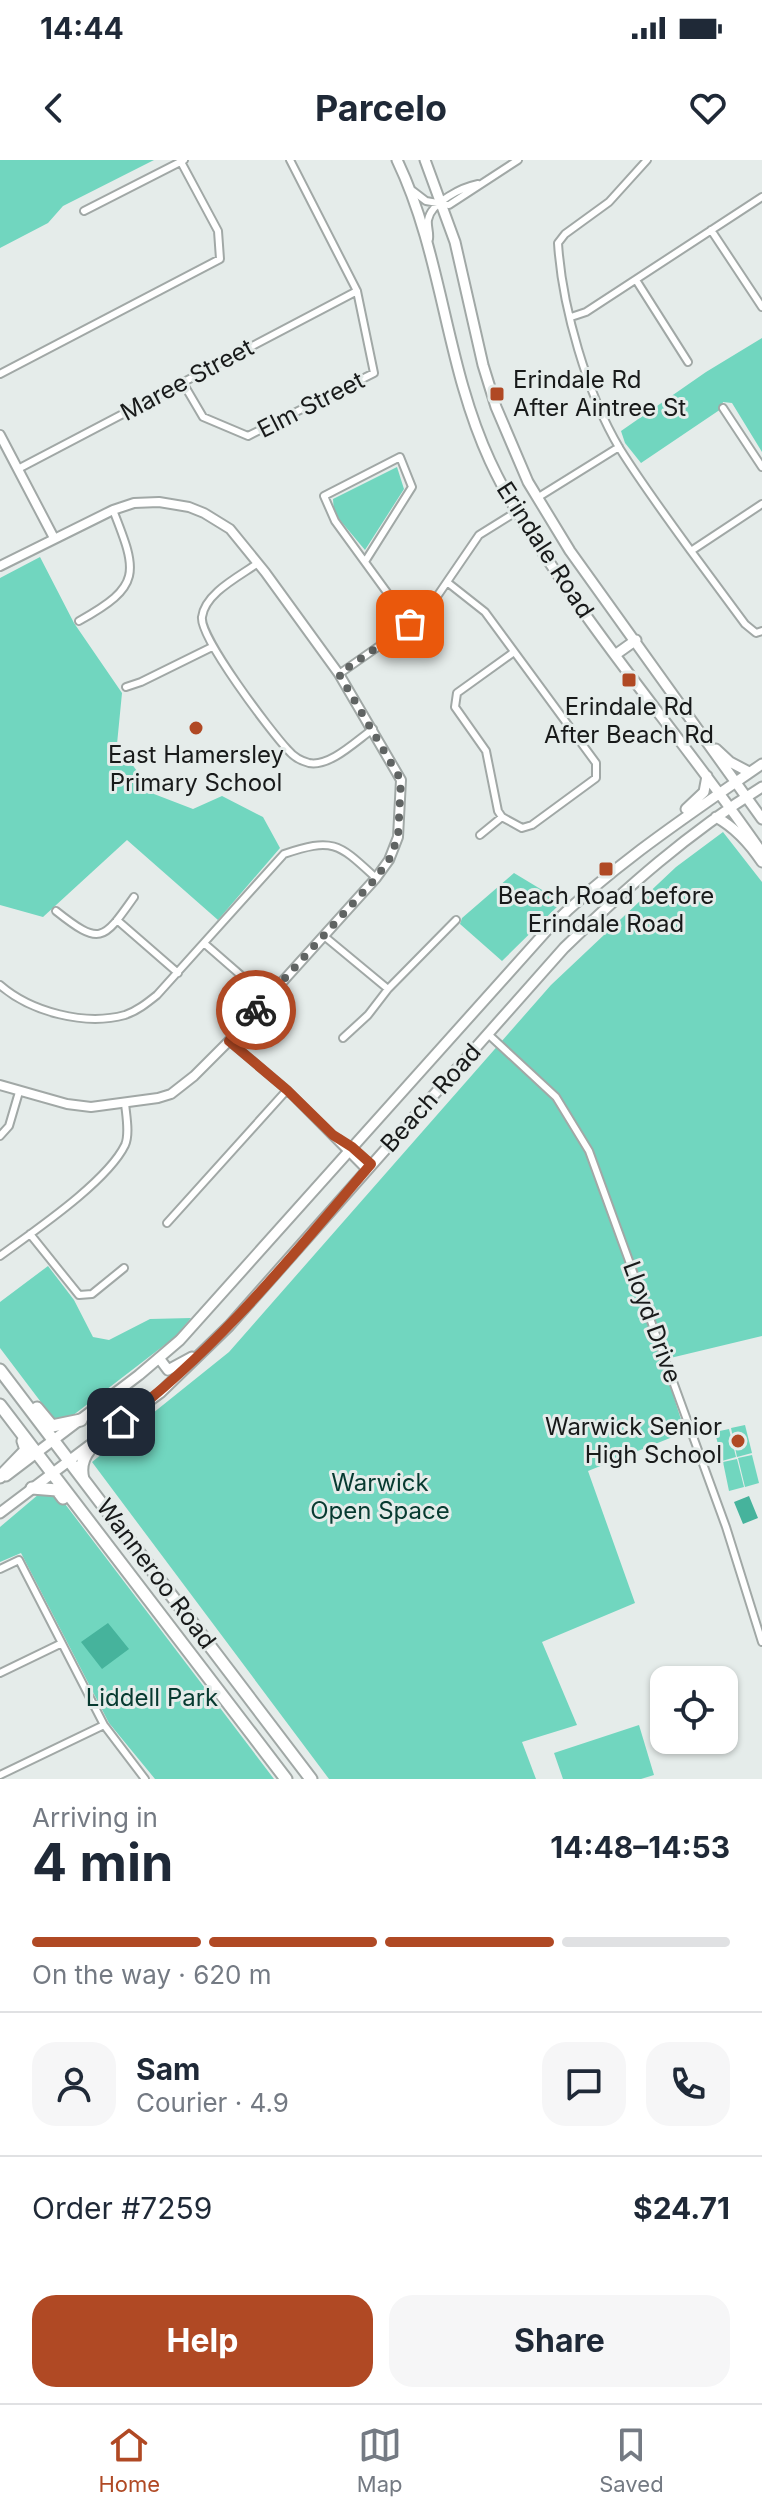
<!DOCTYPE html>
<meta charset="utf-8">
<style>
:root{--surface:#fff;--page:#f6f6f7;--text:#1f2937;--muted:#747a83;--line:#e0e1e3;--accent:#b04924}
body{margin:0;font-family:Inter,sans-serif;background:var(--page);color:var(--text);height:100vh;display:flex;flex-direction:column;font-size:30px;white-space:nowrap}
*{box-sizing:border-box;margin:0}
p{font-size:26px;color:var(--muted)}
.icon{flex:none;width:44px;height:44px;fill:none;stroke:currentColor;stroke-width:2;stroke-linecap:round;stroke-linejoin:round}
.map{position:relative;height:1619px;overflow:hidden}
.sheet{display:flex;flex-direction:column;background:var(--surface);flex:1}
.sheet>*{flex:none}
.controls{position:absolute;left:650px;top:1506px;display:grid;gap:16px}
.controls a{display:grid;place-items:center;width:88px;height:88px;border-radius:16px;background:var(--surface);box-shadow:0 2px 6px #0004;font-size:40px}
.pin{position:absolute;display:grid;place-items:center;width:68px;height:68px;color:#fff;margin:-34px;border-radius:16px;box-shadow:0 4px 12px #0006}
.courier{position:absolute;display:grid;place-items:center;width:80px;height:80px;margin:-40px;border:6px solid #b04924;border-radius:50%;background:#fff;color:#222;box-shadow:0 2px 10px #0007}
.summary em{font-style:normal;font-weight:700}
.summary div{display:flex;flex-direction:column-reverse}
.summary{display:flex;align-items:center;justify-content:space-between;height:136px;padding:0 32px}
h1{font-size:52px;font-weight:700;line-height:60px}
.bar{display:grid;grid-template-columns:repeat(4,1fr);gap:12px 8px;align-content:center;height:96px;padding:0 32px}
.bar i{height:10px;border-radius:6px;background:var(--line)}
.bar .selected{background:var(--accent)}
.bar p{grid-column:span 4}
.line{display:flex;align-items:center;gap:20px;padding:0 32px;border-top:2px solid var(--line)}
.line div{flex:1}
.round{display:grid;place-items:center;flex:none;width:84px;height:84px;border-radius:24px;background:var(--page)}
.cta{display:flex;gap:16px;margin-top:auto;padding:16px 32px}
.cta a{flex:1;height:92px;border-radius:24px;background:var(--accent);color:#fff;font-size:32px;font-weight:700;line-height:92px;text-align:center}
.cta a+a{background:var(--page);color:var(--text)}
.status{display:flex;justify-content:space-between;align-items:center;height:56px;padding:0 40px;background:var(--surface);direction:ltr}
.status svg{height:22px;fill:currentColor}
header{display:flex;justify-content:space-between;align-items:center;height:104px;padding:0 32px;background:var(--surface);font-size:36px;font-weight:700}
.tabs{display:flex;justify-content:space-around;align-items:center;height:112px;border-top:2px solid var(--line);background:var(--surface);font-size:22px;color:var(--muted)}
.tabs a{display:grid;justify-items:center;gap:4px}
.tabs .selected{color:var(--accent)}
.map>svg:first-child{display:block}
.green{fill:#71d6bf}
.water{fill:#46b39c}
.lines{fill:none;stroke-linecap:round;stroke-linejoin:round}
.street-casing{stroke:#a1a8a6;stroke-width:10}
.secondary-casing{stroke:#a1a8a6;stroke-width:12}
.primary-casing{stroke:#a1a8a6;stroke-width:13}
.highway-casing{stroke:#a1a8a6;stroke-width:15}
.street{stroke:#fff;stroke-width:6}
.secondary{stroke:#fff;stroke-width:8}
.primary{stroke:#fff;stroke-width:9}
.highway{stroke:#fff;stroke-width:11}
.done{stroke:#606463;stroke-width:8;stroke-dasharray:0 14.4}
.route{stroke:#b04924;stroke-width:10}
.poi-dot{fill:#b04924;stroke:#e5ecea;stroke-width:3}
.labels{text-anchor:middle;stroke-width:6;stroke-linejoin:round;paint-order:stroke}
.street-label{font-size:24px;fill:#181a1a;stroke:#e5ecea}
.poi-label{font-size:24px;fill:#181a1a;stroke:#e5ecea}
.park-label{font-size:24px;fill:#073a30;stroke:#e5ecea}
</style>
<div class="status"><b>14:44</b><svg viewBox="0 0 49 12"><path d="M0 12V9h3v3zM5 12V6h3v6zM10 12V3h3v9zM15 12V0h3v12zM26 1h20v11H26zM47 4h2v5h-2z"/></svg></div>
<header><svg class="icon" aria-label="back" viewBox="0 0 24 24"><path d="M15 5l-7 7 7 7"/></svg>Parcelo<svg class="icon" aria-label="heart" viewBox="0 0 24 24"><path d="M12 20l-8-8c-3-5 5-10 8-4 3-6 11-1 8 4z"/></svg></header>
<div class="map">
<svg width="762" height="1619" viewBox="0 0 762 1619">
<rect width="100%" height="100%" fill="#e5ecea"/>
<!-- green -->
<path class="green" d="M0,0h154l-91,46 -15,17 -48,25z
M762,178v114l-30,-49 -9,-1 -2,7 -80,54 -16,-20 -4,-12 85,-59z
M397,307l7,22 -39,61 -31,-37 -1,-14z
M40,397l34,66 48,70 -5,51 37,50 39,15 29,-13 41,21 17,31 -62,72 -91,-80 -84,77 -43,-12v-327z
M723,672l39,50v454l-100,24 23,72 -97,39 47,132 -93,39 35,83 -55,17 14,37h-207l-237,-317 137,-110 322,-367 125,-118z
M514,713l48,29 -60,59 -42,-37 2,-6z
M48,1106l26,34 19,37 16,3 41,-21 41,-1 -16,19 -116,89 -59,-78v-46z
M745,1265l7,28 -15,4 -6,-29z
M729,1269l7,28 -14,4 -7,-29z
M752,1295l7,28 -14,4 -7,-29z
M737,1299l7,28 -15,4 -6,-29z
M39,1334l20,2 215,283h-119l-46,-56 -88,-170 -21,9v-35z
M639,1565l15,50 -13,4h-78l-9,-26z"/>
<!-- water -->
<path class="water" d="M749,1336l9,22 -15,6 -9,-22z
M108,1463l21,26 -27,20 -21,-27z"/>
<g class="lines">
<!-- street casing -->
<g class="street-casing">
<path id="street" d="M647,0l-38,42 -44,32 -7,9c4,64 29,151 62,206 22,35 47,69 71,102l71,-47
M413,31l13,10 23,4 69,-45
M84,51l100,-51
M711,70l51,77
M429,79c1,-7 -2,-13 -1,-19 3,-18 35,-33 50,-36
M636,120l52,82
M571,157l15,-5 176,-115
M0,214l220,-115 -2,-28 -37,-69
M183,223l20,34 45,19 126,-63 -17,-82 -67,-131
M723,248l39,59
M18,309l339,-178
M537,338l82,-51
M691,391l54,73 11,9 6,-2
M366,400l46,-73 -12,-30 -76,39 11,25 75,103
M258,403c-18,13 -53,30 -56,54 -3,20 69,115 86,133 5,6 13,11 21,13 21,4 47,-22 64,-34
M447,422l38,30 111,151v15l-64,47 -10,3 -20,-11 -4,-6 -12,-60 -31,-44 2,-14 57,-41
M79,461c63,-35 59,-48 34,-111
M339,514l86,-60 54,-79 37,-23
M126,527l15,-5 71,-35
M480,675l22,-18
M56,751c44,35 47,30 78,-14
M117,760l61,53
M324,776l64,53
M205,784l62,54
M0,825c31,27 85,41 125,30 12,-4 22,-12 32,-20l127,-141c50,-17 55,-10 92,24
M488,874l68,63 33,54 137,376 36,115
M343,878l25,-23 20,-26 68,-69
M229,881l58,49 79,80
M0,976l9,-10 10,-34
M339,979l32,25
M167,1063l120,-133
M30,1074l49,61 13,-1 32,-26
M0,1096c34,-25 107,-74 125,-111 5,-11 1,-30 0,-42
M0,1409l19,-9 85,165 41,54
M0,1513l60,-29
M0,1615l104,-50"/>
</g>
<!-- secondary casing -->
<g class="secondary-casing">
<path id="secondary" d="M0,275l54,103
M0,406l113,-56 21,-7 25,-1 30,5 15,6 26,16 35,43 74,102 62,106 -3,57 -9,23 -13,18 -147,163 -35,35 -23,18 -13,4 -67,9 -24,-3 -67,-19"/>
</g>
<!-- primary casing -->
<g class="primary-casing">
<path id="primary" d="M397,0c46,96 48,204 93,301 23,50 54,93 85,139 60,86 128,167 187,253
M425,0l30,82 28,123 13,42 32,75 42,69 192,268
M615,495l21,-15
M716,589l14,13 19,10
M686,649l18,-17 3,-16
M716,657c20,11 34,27 46,45
M159,1198l9,12 24,-13
M137,1250l23,-17 69,-67 335,-378c61,-59 125,-116 198,-161
M6,1316l133,-101 41,-35 368,-411c65,-64 139,-113 214,-165
M0,1353l90,-68"/>
</g>
<!-- highway casing -->
<g class="highway-casing">
<path id="highway" d="M0,1210l311,409
M0,1245l286,374
M37,1248l15,18 29,-6
M0,1317l26,-27 -3,-9
M83,1319c-10,-37 41,-48 59,-73
M32,1328l25,2 6,8"/>
</g>
<!-- street -->
<use href="#street" class="street"/>
<!-- secondary -->
<use href="#secondary" class="secondary"/>
<!-- primary -->
<use href="#primary" class="primary"/>
<!-- highway -->
<use href="#highway" class="highway"/>
</g>
<g class="lines">
<!-- done -->
<path class="done" d="M256,850l120,-132 13,-18 9,-23 3,-57 -62,-106 71,-50"/>
<!-- route -->
<path class="route" d="M121,1262c96,-72 172,-167 250,-258l-19,-17 -19,-12 -46,-45 -58,-49 27,-31"/>
</g>
<!-- markers -->
<g class="poi-dot">
<rect x="489" y="226" width="16" height="16" rx="4"/>
<rect x="621" y="512" width="16" height="16" rx="4"/>
<circle cx="196" cy="568" r="8"/>
<rect x="598" y="701" width="16" height="16" rx="4"/>
<circle cx="738" cy="1281" r="8"/>
</g>
<g class="labels">
<!-- street labels -->
<g class="street-label">
<text transform="translate(187 220) rotate(-28)" y="8">Maree Street</text>
<text transform="translate(311 245) rotate(-27)" y="8">Elm Street</text>
<text transform="translate(545 390) rotate(57)" y="8">Erindale Road</text>
<text transform="translate(431 938) rotate(-48)" y="8">Beach Road</text>
<text transform="translate(652 1162) rotate(70)" y="8">Lloyd Drive</text>
<text transform="translate(156 1414) rotate(53)" y="8">Wanneroo Road</text>
</g>
<!-- poi labels -->
<g class="poi-label">
<text x="513" y="228" text-anchor="start">Erindale Rd<tspan x="513" dy="28">After Aintree St</tspan></text>
<text x="629" y="555">Erindale Rd<tspan x="629" dy="28">After Beach Rd</tspan></text>
<text x="196" y="603">East Hamersley<tspan x="196" dy="28">Primary School</tspan></text>
<text x="606" y="744">Beach Road before<tspan x="606" dy="28">Erindale Road</tspan></text>
<text x="722" y="1275" text-anchor="end">Warwick Senior<tspan x="722" dy="28">High School</tspan></text>
</g>
<!-- park labels -->
<g class="park-label">
<text x="380" y="1331">Warwick<tspan x="380" dy="28">Open Space</tspan></text>
<text x="152" y="1546">Liddell Park</text>
</g>
</g>
</svg>
<div class="controls">
<a><svg class="icon" aria-label="locate" viewBox="0 0 24 24"><circle cx="12" cy="12" r="6"/><path d="M12 2v4M12 18v4M2 12h4M18 12h4"/></svg></a>
</div>
<div class="pin" style="left:410px;top:464px;background:#ea580c"><svg class="icon" aria-label="bag" viewBox="0 0 24 24"><path d="M5 8h14l-1 12H6zM9 8a3 3 0 0 1 6 0"/></svg></div>
<div class="pin" style="left:121px;top:1262px;background:#1f2937"><svg class="icon" aria-label="home" viewBox="0 0 24 24"><path d="M3 11l9-7 9 7M6 9v11h12V9"/></svg></div>
<div class="courier" style="left:256px;top:850px"><svg class="icon" aria-label="bike" viewBox="0 0 24 24"><circle cx="6" cy="16" r="4"/><circle cx="18" cy="16" r="4"/><path d="M6 16l4-8h5l3 8M10 8l3 8H6M13 5h3"/></svg></div>
</div>
<section class="sheet">
<div class="summary"><div><h1>4 min</h1><p>Arriving in</p></div><em>14:48–14:53</em></div>
<div class="bar"><i class="selected"></i><i class="selected"></i><i class="selected"></i><i></i><p>On the way · 620 m</p></div>
<div class="line" style="height:144px"><a class="round"><svg class="icon" aria-label="person" viewBox="0 0 24 24"><circle cx="12" cy="8" r="4"/><path d="M4 21q1-7 8-7t8 7"/></svg></a><div><b>Sam</b><p>Courier · 4.9</p></div><a class="round"><svg class="icon" aria-label="chat" viewBox="0 0 24 24"><path d="M4 5h16v11H9l-5 4z"/></svg></a><a class="round"><svg class="icon" aria-label="phone" viewBox="0 0 24 24"><path d="M5 4h4l2 5-3 2q2 4 5 5l2-3 5 2v4C11 20 4 13 5 4z"/></svg></a></div>
<div class="line" style="height:104px"><div>Order #7259</div><b>$24.71</b></div>
<div class="cta"><a>Help</a><a>Share</a></div>
</section>
<nav class="tabs">
<a class="selected"><svg class="icon" aria-label="home" viewBox="0 0 24 24"><path d="M3 11l9-7 9 7M6 9v11h12V9"/></svg>Home</a>
<a><svg class="icon" aria-label="map" viewBox="0 0 24 24"><path d="M3 6l6-2 6 2 6-2v14l-6 2-6-2-6 2zM9 4v14M15 6v14"/></svg>Map</a>
<a><svg class="icon" aria-label="saved" viewBox="0 0 24 24"><path d="M7 4h10v16l-5-4-5 4z"/></svg>Saved</a>
</nav>
